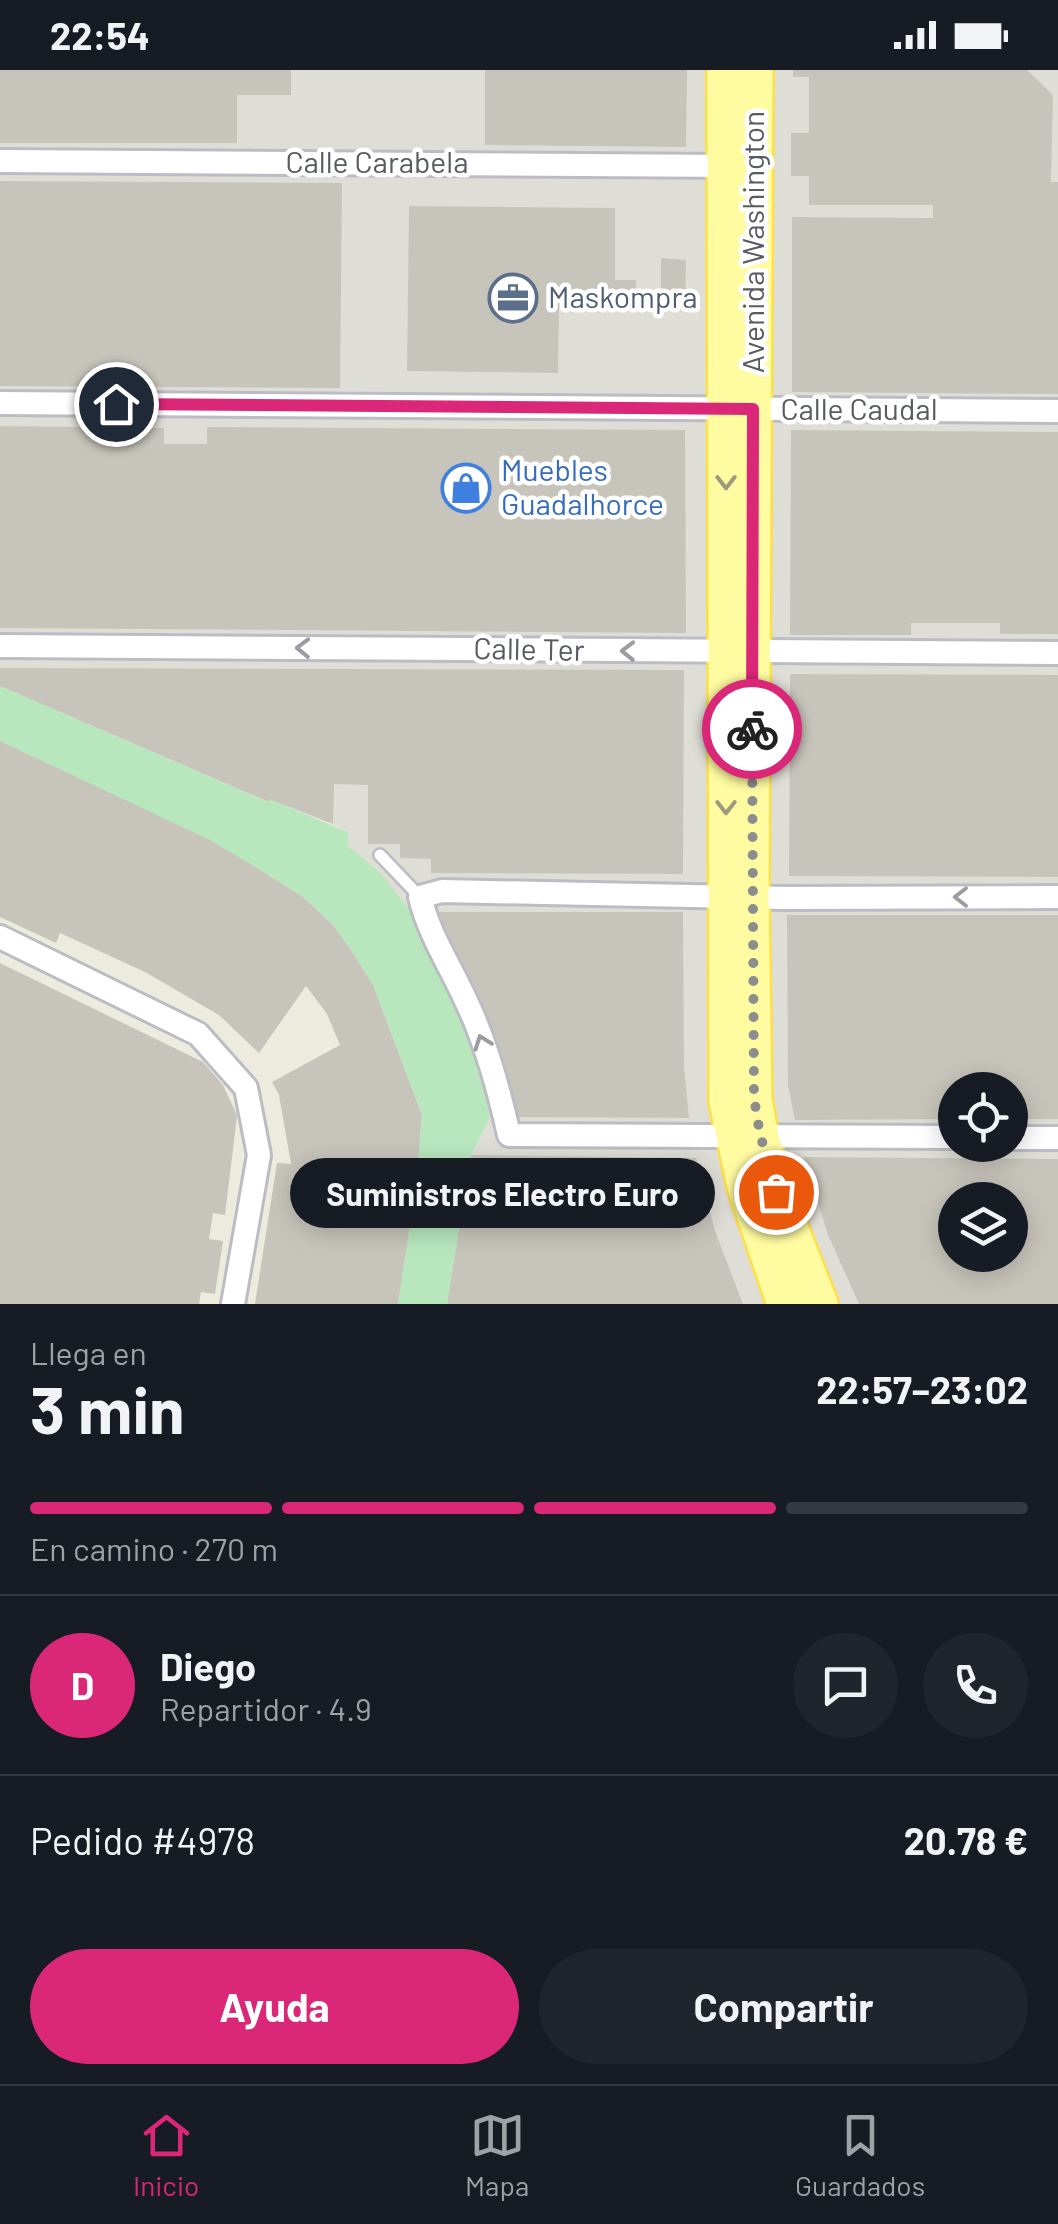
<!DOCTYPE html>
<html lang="es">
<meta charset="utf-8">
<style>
:root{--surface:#171b24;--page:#20242c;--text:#f1f3f6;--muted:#9ea1a6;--line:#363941;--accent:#db2777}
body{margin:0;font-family:Barlow,sans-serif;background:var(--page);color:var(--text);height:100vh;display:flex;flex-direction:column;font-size:38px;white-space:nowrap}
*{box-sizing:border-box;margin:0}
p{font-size:32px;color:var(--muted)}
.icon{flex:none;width:55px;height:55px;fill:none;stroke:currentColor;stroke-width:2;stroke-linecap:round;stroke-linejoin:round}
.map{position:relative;height:1234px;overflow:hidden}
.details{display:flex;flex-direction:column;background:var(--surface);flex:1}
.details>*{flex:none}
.buttons{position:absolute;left:938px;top:1002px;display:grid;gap:20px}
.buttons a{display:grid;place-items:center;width:90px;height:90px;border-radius:50%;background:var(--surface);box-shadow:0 5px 25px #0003;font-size:50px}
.pin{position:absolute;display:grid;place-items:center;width:85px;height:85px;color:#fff;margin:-42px;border:5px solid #fff;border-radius:50%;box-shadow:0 2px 10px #0007}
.courier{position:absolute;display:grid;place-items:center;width:100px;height:100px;margin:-50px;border:8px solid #db2777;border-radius:50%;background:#fff;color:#222;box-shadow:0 2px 12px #0007}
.bubble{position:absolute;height:70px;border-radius:35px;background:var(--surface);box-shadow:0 5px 25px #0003;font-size:32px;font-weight:700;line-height:70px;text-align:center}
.overview em{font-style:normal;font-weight:700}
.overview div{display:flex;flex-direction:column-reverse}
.overview{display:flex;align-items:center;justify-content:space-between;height:170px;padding:0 30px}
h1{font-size:65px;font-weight:700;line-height:75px}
.bar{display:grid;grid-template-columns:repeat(4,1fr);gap:15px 10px;align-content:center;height:120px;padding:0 30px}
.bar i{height:12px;border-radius:8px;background:var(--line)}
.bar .on{background:var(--accent)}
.bar p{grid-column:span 4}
.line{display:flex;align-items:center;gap:25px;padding:0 30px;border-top:2px solid var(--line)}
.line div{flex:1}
.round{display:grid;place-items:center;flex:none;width:105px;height:105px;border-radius:52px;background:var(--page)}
.action{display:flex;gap:20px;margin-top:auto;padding:20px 30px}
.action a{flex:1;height:115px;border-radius:60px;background:var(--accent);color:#fff;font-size:40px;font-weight:700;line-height:115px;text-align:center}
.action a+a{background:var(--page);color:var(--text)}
.status{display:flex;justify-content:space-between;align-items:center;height:70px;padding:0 50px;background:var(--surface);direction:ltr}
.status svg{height:28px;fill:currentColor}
.dock{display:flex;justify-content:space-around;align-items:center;height:140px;border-top:2px solid var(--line);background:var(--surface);font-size:28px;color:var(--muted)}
.dock a{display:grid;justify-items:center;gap:5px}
.dock .on{color:var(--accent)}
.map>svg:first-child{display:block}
.industrial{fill:#dfded6;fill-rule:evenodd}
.green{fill:#b8e7be}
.building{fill:#c7c5bb;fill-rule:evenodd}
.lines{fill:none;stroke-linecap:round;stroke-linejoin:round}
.lane-casing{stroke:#bcbdc4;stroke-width:16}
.street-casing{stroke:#bcbdc4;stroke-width:28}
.primary-casing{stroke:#fde047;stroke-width:40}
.lane{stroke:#fff;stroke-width:11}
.street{stroke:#fff;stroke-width:22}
.primary{stroke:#fffba1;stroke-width:35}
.oneway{stroke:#9b9b7b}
.oneway2{stroke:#9b9da0}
.done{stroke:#8c8d8d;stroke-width:10;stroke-dasharray:0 18}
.route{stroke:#db2777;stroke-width:12}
.labels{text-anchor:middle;stroke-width:9;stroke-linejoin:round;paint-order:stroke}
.street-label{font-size:30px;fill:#585b61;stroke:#fff}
.service-label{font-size:30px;fill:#4e5e75;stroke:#fff;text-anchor:start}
.shop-label{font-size:30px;fill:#366cbe;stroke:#fff;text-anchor:start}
</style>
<div class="status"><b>22:54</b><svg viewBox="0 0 49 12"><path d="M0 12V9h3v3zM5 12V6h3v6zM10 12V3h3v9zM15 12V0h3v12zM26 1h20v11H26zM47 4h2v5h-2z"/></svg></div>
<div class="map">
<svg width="1058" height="1234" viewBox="0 0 1058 1234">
<rect width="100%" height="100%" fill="#edebde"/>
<!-- industrial -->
<path class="industrial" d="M0,0h1058v1234h-611l24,-149 22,-45 -115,-241 -30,-23 -1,-14 -14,-8 -63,-24 -1,2 -269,-116zM955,1020h55v55h-55zM955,1130h55v55h-55z"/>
<!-- green -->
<path class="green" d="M0,616l268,116 1,-3 79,33v14l29,23 33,41 57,119 18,49 8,33 -22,44 -24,149h-49l18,-118 6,-71 -49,-130 -22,-35 -17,-24 -31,-29 -51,-32 -252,-124z"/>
<!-- building -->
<path class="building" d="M0,0h291v25h-54v48h-237z
M485,0h202l-1,77 -201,-2z
M793,0h234l26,25 -2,87h7v212l-266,-2v-175l141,1v-13h-124v-29h-18v-43h18v-56h-16z
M0,111l342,2 -2,205 -340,-2z
M409,136l206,2v72h21v20h-21v5l-56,-1 -1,69 -151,-2z
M661,188l25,2 -1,50h-24z
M0,356l164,2v16h43v-17l478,3 1,203 -686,-5z
M791,360l267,2v202h-58v-11h-89v12h-121z
M0,598l684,2 -1,204 -252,-1v-14l-31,-1v-14h-32v-59l-34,-1 -1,40 -64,-25v3l-269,-116z
M790,604l268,1v202l-269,-1z
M0,671l210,99 42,25 51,32 31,29 17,24 22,35 49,130 -6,71 -18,118h-143l22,-141 14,1 -12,-69 -7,-13 68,-37 -13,-31 -21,-28 -47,67 -40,-38 -74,-43 -85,-39 -4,10 -56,-26z
M434,842h249l1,155 5,51 -176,-1z
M787,845h271v204h-48v-29h-55v29l-160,1 -7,-35z
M0,893l203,99 20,23 14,30 -3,26 -9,74 -12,-2 -4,26 14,2 -8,53 -14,-2 -2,12h-199z
M471,1085l225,3 19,73 28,73h-296z
M804,1087l254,2v145h-199l-31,-69zM955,1130h55v55h-55z"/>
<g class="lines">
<!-- lane casing -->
<g class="lane-casing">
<path id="lane" d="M380,785l40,42"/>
</g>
<!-- street casing -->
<g class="street-casing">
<path id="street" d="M0,91l736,5
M0,333l1058,8
M0,576l1058,7
M0,867l198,97 48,54 13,67 -26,149
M955,1067l-446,-2c-10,-45 -22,-90 -42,-132 -16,-36 -38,-68 -47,-106l22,-6 342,7 274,-1
M1010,1068h48"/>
</g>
<!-- primary casing -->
<g class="primary-casing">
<path id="primary" d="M725,0l2,1032 18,84 40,118
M755,0l-4,827 3,202 6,35 16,58 44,112"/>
</g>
<!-- lane -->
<use href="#lane" class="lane"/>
<!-- street -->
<use href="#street" class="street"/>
<!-- primary -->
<use href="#primary" class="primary"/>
</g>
<!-- one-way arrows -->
<defs><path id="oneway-chevron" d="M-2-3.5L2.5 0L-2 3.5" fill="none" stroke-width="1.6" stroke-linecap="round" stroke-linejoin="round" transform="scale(2.5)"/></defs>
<g class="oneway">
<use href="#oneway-chevron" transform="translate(726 412) rotate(90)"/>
<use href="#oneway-chevron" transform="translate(726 737) rotate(90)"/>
</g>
<g class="oneway2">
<use href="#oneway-chevron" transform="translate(303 578) rotate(-179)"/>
<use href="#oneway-chevron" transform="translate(628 581) rotate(-179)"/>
<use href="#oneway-chevron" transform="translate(961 827) rotate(180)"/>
<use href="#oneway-chevron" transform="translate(482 972) rotate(-110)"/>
</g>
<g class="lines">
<!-- done -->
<path class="done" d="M752,659l2,369 6,36 16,58"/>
<!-- route -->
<path class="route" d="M116,334l637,5 -1,320"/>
</g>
<!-- icons -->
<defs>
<g id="office-ring" transform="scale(2.5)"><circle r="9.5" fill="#fff" stroke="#5c6f8a" stroke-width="1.5"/><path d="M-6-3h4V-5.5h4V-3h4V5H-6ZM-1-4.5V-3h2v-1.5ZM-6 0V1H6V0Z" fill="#5c6f8a"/></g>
<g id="shop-ring" transform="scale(2.5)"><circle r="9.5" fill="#fff" stroke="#3f7fe0" stroke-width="1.5"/><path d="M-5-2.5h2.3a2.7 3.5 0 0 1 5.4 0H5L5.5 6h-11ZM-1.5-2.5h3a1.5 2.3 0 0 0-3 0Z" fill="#3f7fe0"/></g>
</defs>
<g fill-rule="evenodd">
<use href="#office-ring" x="513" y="228"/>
<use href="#shop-ring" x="466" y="418"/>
</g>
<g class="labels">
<!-- street labels -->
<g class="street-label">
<text x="377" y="103">Calle Carabela</text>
<text transform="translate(754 172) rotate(-90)" y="10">Avenida Washington</text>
<text x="859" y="350">Calle Caudal</text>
<text transform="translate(529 580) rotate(1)" y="10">Calle Ter</text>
</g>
<!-- service labels -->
<g class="service-label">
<text x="548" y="238">Maskompra</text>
</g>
<!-- shop labels -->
<g class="shop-label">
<text x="501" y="411">Muebles<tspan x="501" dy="34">Guadalhorce</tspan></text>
</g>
</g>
</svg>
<div class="buttons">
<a><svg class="icon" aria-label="locate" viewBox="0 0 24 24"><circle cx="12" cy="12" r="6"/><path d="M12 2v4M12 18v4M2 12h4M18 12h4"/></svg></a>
<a><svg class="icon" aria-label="layers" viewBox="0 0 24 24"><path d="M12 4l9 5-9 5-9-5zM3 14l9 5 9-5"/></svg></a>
</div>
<div class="pin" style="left:776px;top:1122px;background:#ea580c"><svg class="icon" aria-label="bag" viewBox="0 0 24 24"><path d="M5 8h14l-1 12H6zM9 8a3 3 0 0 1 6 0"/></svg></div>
<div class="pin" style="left:116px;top:334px;background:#1f2937"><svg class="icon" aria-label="home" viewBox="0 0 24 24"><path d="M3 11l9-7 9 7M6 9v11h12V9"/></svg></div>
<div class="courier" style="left:752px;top:659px"><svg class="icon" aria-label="bike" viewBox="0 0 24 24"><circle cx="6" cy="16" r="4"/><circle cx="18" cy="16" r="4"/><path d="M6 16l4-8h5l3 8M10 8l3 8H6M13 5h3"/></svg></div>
<div class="bubble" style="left:290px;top:1088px;width:425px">Suministros Electro Euro</div>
</div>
<section class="details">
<div class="overview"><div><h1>3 min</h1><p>Llega en</p></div><em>22:57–23:02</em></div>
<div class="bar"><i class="on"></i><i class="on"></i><i class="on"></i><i></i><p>En camino · 270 m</p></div>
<div class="line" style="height:180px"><b class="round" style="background:var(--accent);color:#fff">D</b><div><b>Diego</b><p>Repartidor · 4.9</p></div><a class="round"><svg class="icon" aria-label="chat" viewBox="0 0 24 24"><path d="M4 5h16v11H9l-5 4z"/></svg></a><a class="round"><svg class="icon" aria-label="phone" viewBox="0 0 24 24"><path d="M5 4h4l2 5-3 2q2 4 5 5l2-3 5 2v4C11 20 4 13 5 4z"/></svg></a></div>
<div class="line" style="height:130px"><div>Pedido #4978</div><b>20.78 €</b></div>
<div class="action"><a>Ayuda</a><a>Compartir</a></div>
</section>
<nav class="dock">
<a class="on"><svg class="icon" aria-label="home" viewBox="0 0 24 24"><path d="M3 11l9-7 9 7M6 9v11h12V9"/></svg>Inicio</a>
<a><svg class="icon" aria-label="map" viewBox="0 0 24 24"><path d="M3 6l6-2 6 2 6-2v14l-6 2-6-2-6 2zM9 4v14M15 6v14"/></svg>Mapa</a>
<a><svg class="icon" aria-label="saved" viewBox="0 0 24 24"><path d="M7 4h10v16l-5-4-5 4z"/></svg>Guardados</a>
</nav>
